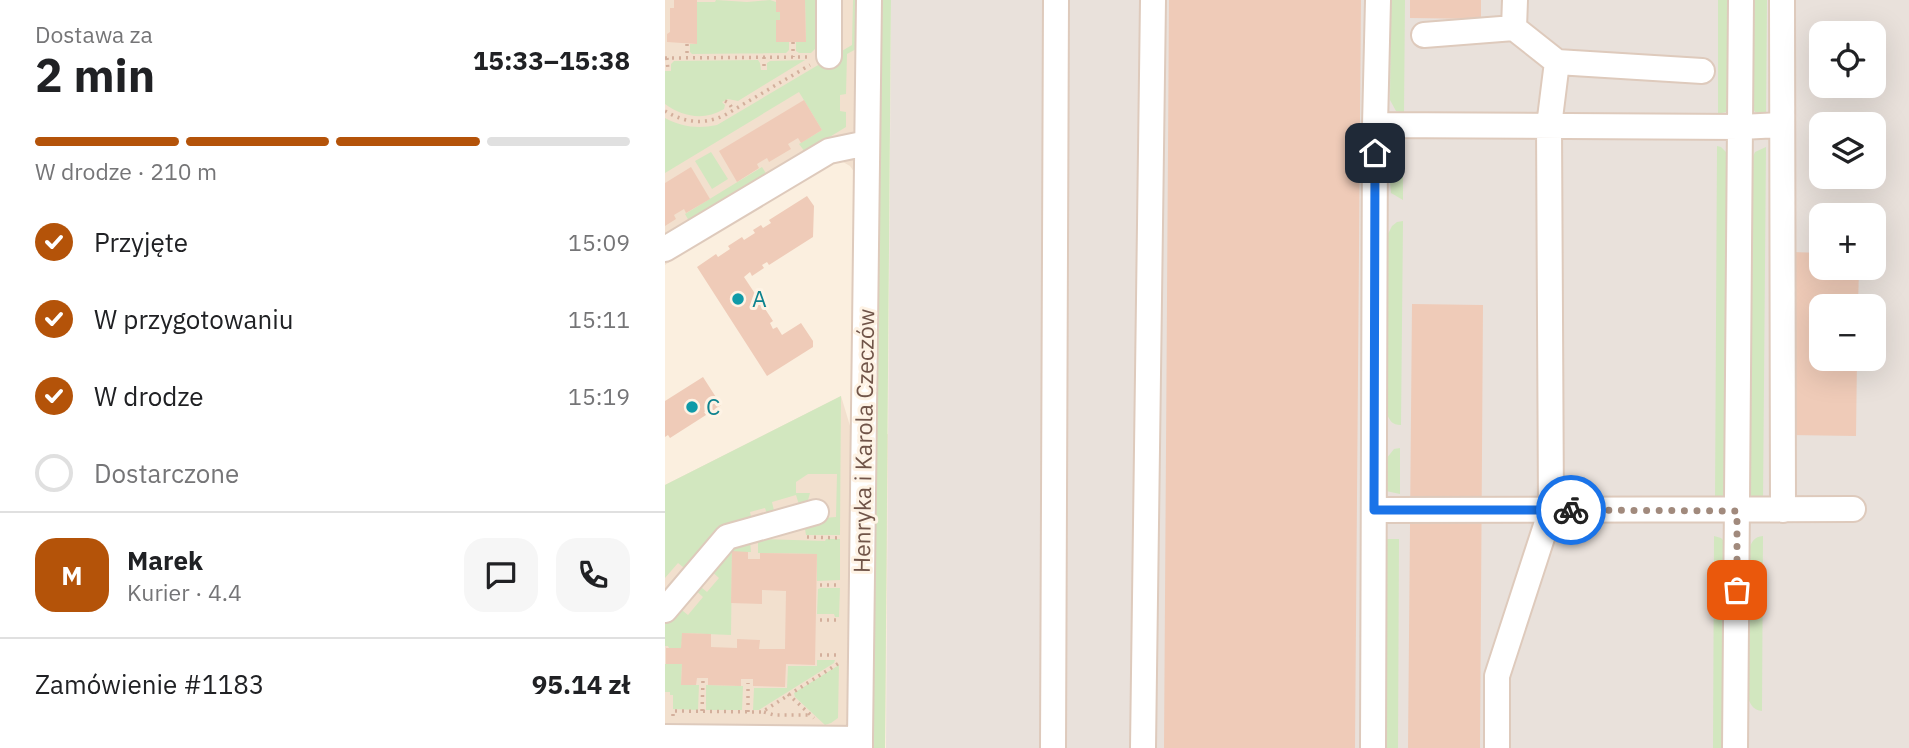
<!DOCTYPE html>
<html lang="pl">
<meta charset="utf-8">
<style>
:root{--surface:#fff;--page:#f6f6f6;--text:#202124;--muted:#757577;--line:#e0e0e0;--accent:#b45309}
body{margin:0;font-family:"IBM Plex Sans",sans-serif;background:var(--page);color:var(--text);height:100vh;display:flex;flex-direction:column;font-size:26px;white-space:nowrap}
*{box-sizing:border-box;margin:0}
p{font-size:23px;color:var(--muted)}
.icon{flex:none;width:38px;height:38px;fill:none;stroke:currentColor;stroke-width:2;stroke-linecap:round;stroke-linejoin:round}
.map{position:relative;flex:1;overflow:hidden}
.details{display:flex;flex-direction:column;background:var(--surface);width:665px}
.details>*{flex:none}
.controls{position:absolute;left:1144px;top:21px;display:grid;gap:14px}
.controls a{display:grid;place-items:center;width:77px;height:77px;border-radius:14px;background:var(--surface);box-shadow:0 7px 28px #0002;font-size:35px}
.pin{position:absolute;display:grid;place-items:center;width:60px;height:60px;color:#fff;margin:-30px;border-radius:14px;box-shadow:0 4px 10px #0006}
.courier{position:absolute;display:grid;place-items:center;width:70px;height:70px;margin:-35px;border:5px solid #1a73e8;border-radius:50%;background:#fff;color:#222;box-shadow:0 2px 9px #0007}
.summary em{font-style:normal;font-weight:700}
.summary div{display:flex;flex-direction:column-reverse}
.summary{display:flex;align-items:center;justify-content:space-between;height:119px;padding:0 35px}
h1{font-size:46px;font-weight:700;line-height:52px}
.bar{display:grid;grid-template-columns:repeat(4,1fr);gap:10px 7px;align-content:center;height:84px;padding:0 35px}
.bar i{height:9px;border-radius:5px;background:var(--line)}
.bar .current{background:var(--accent)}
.bar p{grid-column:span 4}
.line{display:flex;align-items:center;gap:18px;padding:0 35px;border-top:2px solid var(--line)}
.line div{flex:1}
.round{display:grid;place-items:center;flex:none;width:74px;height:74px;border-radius:21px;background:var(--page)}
ol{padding:0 35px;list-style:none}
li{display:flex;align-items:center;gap:21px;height:77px}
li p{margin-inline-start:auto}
li .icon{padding:7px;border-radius:50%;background:var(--accent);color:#fff;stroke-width:4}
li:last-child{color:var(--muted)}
li i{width:38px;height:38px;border:4px solid var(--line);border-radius:50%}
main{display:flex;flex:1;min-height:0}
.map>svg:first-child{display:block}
.residential{fill:#f2e0ce}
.industrial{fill:#e9e1db;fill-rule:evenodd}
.green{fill:#d2e7bf}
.building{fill:#efcbb8}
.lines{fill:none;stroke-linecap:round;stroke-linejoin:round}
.minor-casing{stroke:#decabc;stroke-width:28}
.path{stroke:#d3af9c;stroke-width:3.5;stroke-dasharray:2 5;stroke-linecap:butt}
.minor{stroke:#fff;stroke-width:24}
.done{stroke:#a18a7d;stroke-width:7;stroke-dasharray:0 12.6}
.route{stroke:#1a73e8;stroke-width:9}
.culture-dot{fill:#0f9aa8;stroke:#fef3e5;stroke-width:2.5}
.labels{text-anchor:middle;stroke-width:6;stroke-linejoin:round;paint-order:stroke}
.culture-label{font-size:23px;fill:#0d838f;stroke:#fef3e5;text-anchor:start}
.street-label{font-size:23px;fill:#705448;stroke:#fef3e5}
</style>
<main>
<section class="details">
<div class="summary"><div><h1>2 min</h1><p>Dostawa za</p></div><em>15:33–15:38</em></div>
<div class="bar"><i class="current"></i><i class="current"></i><i class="current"></i><i></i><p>W drodze · 210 m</p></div>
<ol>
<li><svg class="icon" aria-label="check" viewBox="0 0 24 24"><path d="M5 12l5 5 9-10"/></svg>Przyjęte<p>15:09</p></li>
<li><svg class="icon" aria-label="check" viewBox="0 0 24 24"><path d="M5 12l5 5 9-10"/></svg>W przygotowaniu<p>15:11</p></li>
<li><svg class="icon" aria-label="check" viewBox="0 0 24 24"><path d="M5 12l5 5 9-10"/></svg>W drodze<p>15:19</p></li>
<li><i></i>Dostarczone</li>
</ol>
<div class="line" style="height:126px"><b class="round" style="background:var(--accent);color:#fff">M</b><div><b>Marek</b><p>Kurier · 4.4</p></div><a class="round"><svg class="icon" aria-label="chat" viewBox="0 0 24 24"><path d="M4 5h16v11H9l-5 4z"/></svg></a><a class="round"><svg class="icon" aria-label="phone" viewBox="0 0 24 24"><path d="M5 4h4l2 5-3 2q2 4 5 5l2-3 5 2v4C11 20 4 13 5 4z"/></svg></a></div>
<div class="line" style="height:91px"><div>Zamówienie #1183</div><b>95.14 zł</b></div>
</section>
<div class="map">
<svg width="1244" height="748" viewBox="0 0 1244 748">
<rect width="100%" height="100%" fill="#fbefdf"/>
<!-- residential -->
<path class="residential" d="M0,0h193l-3,173 -5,-7 -7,-4 -11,-2 -138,85 -29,20z
M176,396l13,43 34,-5 -3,314h-220v-263z"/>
<!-- industrial -->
<path class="industrial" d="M226,0h1018v748h-1023zM1157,33h52v53h-52zM1157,124h52v53h-52zM1157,215h52v53h-52zM1157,306h52v53h-52z"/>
<!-- green -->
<path class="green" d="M51,0l31,2 23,-2 6,2v10h4v8l-4,1v21h13v8l-3,3 -94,1 -2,-2v-8h6l1,-42h18z
M140,0h10v49l-4,4h-12l-3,-2v-9h10z
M188,0h5v48l-11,6 -1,40 -6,1v16l6,1v15l-41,25 -6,-8 23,-14 -23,-38 -134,81v-55c17,9 33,11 52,7l135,-80z
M213,0h13l-6,748h-16z
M726,0h14l-1,113 -8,-2 -6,-11z
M1053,0h15l-3,107 -4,5 -8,2z
M1088,0h14l-1,116 -11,-4 -3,-6z
M93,60l2,3 1,7h6v-7l3,-2 35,-1 -67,41 -10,-2 -6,3 3,3 -1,4c-20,12 -41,8 -59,-5v-33h6v-7l3,-3z
M738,145v55l-12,-7c-1,-16 -7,-43 12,-48z
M1052,146l4,1 8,8 -3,342 -11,7z
M1101,147l-3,356 -7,-2 -7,-4 -1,-9 4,-329 3,-7z
M46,152l17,27 -16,10 -17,-28z
M97,167l5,8 -37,22 -2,-1 -7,4v2l-32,19 -4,-7z
M738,221l-2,204c-9,0 -11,-4 -14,-11l1,-180 4,-8 5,-4z
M176,396l-1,139h-34l-2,-12 19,-5 13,-1 1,-43h-29l-12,8v11h14l-3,11 -7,4 -4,-13 -24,7 3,13 -7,2 -3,-9 -15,4 2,9 -64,50 -10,-8 -13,15v-93z
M735,448v46l-14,-3v-32l8,-10z
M1049,536l7,2 4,4 1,206h-13z
M1098,536l-1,175c-8,-1 -11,-5 -14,-13l1,-149c3,-8 5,-12 14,-13z
M93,539l67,2 1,-2h14v41l-23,1v-27l-59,-1z
M721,539h13l-1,209h-14z
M85,541l1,11h-19l-1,83 -48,-2 -2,15h-12l-1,-2h-3v-23l13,-16 10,8 15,-18 -10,-9 4,-4 10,8 12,-14 -10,-9 19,-24z
M156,588h19l-1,29h-4l-1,-3h-17l1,-25z
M152,660h18l-1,3 -75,47h-6l1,-22h33l1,-22h29z
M0,664h17l-1,21h18l-1,25 -25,-1v-14h-3v-3h-5z
M174,665l-1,53 -7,5 -6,2 -30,-28 -1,-4z
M41,685l37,1 -1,24h-36z"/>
<!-- building -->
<path class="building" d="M9,0h23v44l-30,-2v-8l3,-2v-24h4z
M111,0h29l1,42h-30v-22h4v-8h-4z
M504,0h192l-6,748h-191z
M745,0h71v19l-71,-1z
M139,100l18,30 -21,13 -3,-5 -10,6 3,5 -22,13 -2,-4 -10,6 2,4 -22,14 -18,-31z
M26,167l19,32 -24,14 -2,-4 -10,6 2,4 -11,7v-43z
M142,196l7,10 -1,31 -44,28 -2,-3 -5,3 2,3 -12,8 -2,-4 -6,5 29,44 -3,2 3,6 4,-2 5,8 19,-12 12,18v6l-46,29 -70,-109 19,-13 2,3 12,-8 -2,-3 14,-9 2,3 11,-7 -2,-3 8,-5 2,3 8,-5 -2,-3z
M1127,252l30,1v15h37l-1,38h-36v53h35l-1,77 -67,-1z
M747,304l71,1 -3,443h-72z
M38,377l18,28 -10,7 -2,-3 -5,3 2,3 -36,23 -2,-3 -3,2v-36z
M67,551l16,1v7h12v-6l57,1 -2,111 -29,-1 -1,23 -32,-1v-7h-12v7l-33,-1v-7h-11l-1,7h-15l1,-21h-16v-16h15l1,-15 29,1v13l26,1v-9l23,1 -1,9h26l1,-58 -24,-1v14l-31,-1z"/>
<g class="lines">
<!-- minor casing -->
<g class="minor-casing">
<path id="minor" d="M1117,0l1,510
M759,35l90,-7
M164,56v-56
M892,62l145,9
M710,125l366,2 41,-2
M0,249l164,-98 38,-8
M709,510l479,-1
M0,610l62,-73 89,-25
M0,737l195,2v9
M195,739l9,-739
M388,748l3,-748
M478,748l10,-748
M708,748l2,-623 3,-125
M832,748v-72l54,-166 -2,-384 8,-64 -43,-34 1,-28
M1070,748l6,-748"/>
</g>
<!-- path -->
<path class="path" d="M128,42v15
M22,44v14
M99,57v13
M0,58l144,-1
M2,58l1,13
M60,101l4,2 4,7
M0,111c20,12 39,14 60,4l85,-50
M142,537l34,1
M155,585h21
M155,620h20
M155,655h20
M123,694l26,24
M37,711l1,-31
M83,712v-29
M99,712l10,3h34
M8,716v-5l89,1 77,-49"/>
<!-- minor -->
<use href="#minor" class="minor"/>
</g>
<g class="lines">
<!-- done -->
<path class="done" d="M906,510l166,1v79"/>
<!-- route -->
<path class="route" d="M710,153l-1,357h197"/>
</g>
<!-- markers -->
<g class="culture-dot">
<circle cx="73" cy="299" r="7"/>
<circle cx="27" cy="407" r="7"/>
</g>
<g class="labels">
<!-- culture labels -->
<g class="culture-label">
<text x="87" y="307">A</text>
<text x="41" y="415">C</text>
</g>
<!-- street labels -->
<g class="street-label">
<text transform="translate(199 441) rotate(-89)" y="8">Henryka i Karola Czeczów</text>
</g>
</g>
</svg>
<div class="controls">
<a><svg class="icon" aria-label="locate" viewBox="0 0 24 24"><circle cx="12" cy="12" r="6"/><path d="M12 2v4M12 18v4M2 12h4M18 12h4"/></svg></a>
<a><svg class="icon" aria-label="layers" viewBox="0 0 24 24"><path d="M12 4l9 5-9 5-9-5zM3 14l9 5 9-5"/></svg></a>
<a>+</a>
<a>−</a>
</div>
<div class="pin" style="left:1072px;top:590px;background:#ea580c"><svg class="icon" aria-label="bag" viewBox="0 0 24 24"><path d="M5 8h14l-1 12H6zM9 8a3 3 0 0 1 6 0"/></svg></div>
<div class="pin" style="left:710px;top:153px;background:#1f2937"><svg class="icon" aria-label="home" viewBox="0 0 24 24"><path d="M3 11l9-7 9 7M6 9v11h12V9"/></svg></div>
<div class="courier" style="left:906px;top:510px"><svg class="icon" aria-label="bike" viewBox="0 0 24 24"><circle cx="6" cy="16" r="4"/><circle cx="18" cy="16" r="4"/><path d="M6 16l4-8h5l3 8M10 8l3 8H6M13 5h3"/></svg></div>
</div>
</main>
